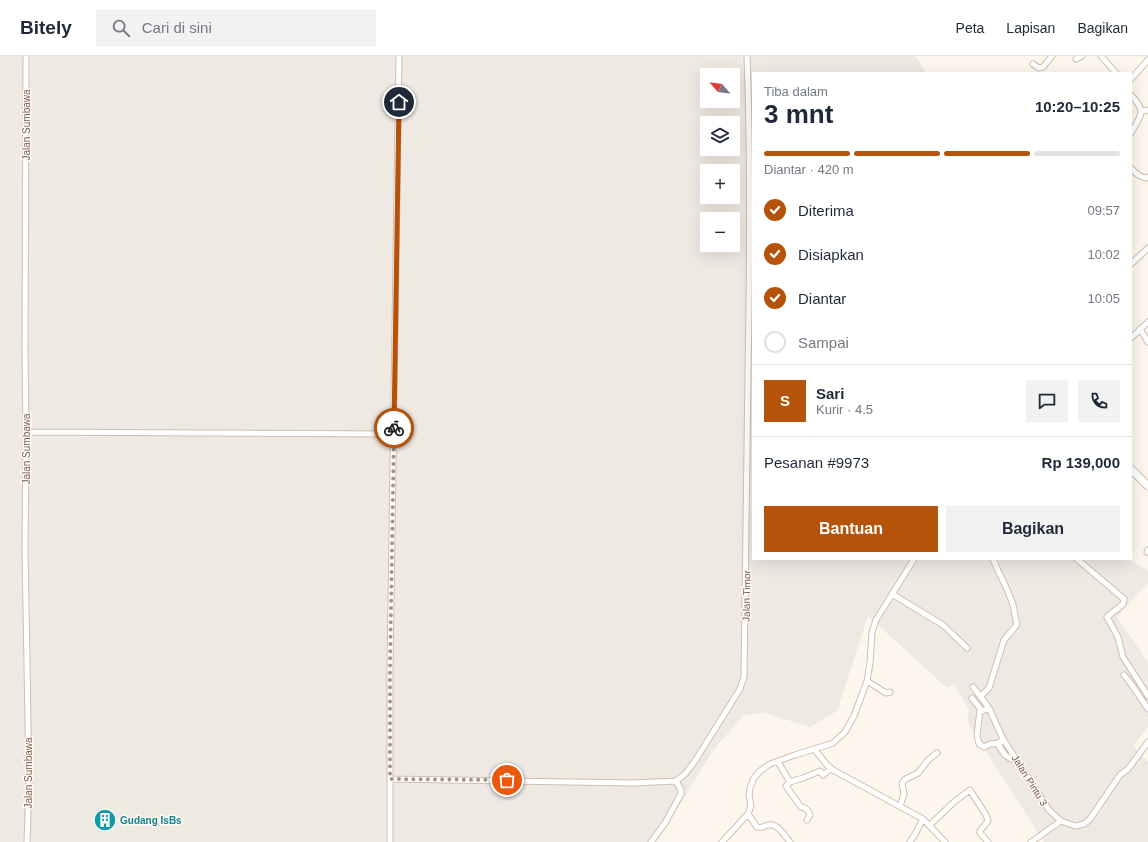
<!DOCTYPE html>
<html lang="id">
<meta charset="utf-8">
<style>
:root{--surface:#fff;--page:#f2f2f3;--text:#1f2937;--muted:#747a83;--line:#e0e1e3;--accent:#b45309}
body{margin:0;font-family:Helvetica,sans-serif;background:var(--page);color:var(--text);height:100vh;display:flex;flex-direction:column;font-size:15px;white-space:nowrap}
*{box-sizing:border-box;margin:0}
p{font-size:13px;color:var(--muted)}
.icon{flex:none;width:22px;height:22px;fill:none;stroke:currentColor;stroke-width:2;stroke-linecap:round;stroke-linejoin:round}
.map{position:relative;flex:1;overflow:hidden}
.panel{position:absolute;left:752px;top:16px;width:380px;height:488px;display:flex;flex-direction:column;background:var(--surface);border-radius:0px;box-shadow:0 4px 16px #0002}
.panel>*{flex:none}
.needle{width:26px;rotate:299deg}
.buttons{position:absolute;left:700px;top:12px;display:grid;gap:8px}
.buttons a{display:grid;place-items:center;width:40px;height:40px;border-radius:0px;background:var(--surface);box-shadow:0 4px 16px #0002;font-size:20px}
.pin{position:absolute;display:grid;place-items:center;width:34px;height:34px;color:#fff;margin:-17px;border:2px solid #fff;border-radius:50%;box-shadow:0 1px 4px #0007}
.courier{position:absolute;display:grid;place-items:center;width:40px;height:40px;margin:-20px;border:3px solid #b45309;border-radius:50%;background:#fff;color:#222;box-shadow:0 1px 5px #0007}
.head em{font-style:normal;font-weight:800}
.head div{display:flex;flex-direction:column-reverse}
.head{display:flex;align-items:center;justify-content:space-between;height:68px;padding:0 12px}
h1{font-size:26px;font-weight:800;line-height:30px}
.bar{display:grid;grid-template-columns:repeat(4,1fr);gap:6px 4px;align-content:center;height:48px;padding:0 12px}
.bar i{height:5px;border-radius:3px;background:var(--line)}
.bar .current{background:var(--accent)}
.bar p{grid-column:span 4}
.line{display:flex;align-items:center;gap:10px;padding:0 12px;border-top:1px solid var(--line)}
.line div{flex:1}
.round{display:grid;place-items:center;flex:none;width:42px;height:42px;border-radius:0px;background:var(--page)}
ol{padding:0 12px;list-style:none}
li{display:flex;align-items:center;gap:12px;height:44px}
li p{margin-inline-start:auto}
li .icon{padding:4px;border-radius:50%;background:var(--accent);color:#fff;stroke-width:4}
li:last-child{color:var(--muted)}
li i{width:22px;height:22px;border:2px solid var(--line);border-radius:50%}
.cta{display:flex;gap:8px;margin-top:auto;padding:8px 12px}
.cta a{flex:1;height:46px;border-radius:0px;background:var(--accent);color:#fff;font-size:16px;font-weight:800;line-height:46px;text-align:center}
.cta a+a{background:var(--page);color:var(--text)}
header{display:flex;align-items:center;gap:24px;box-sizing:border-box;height:56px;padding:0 20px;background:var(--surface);border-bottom:1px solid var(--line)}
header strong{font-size:19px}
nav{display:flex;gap:22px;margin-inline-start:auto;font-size:14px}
.search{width:280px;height:36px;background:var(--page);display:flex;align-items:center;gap:10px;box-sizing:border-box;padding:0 14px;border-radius:0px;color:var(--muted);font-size:15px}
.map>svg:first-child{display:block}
.industrial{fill:#efe9e4;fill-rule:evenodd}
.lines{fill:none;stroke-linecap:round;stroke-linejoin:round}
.street-casing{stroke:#d1beb0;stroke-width:7}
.secondary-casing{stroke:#d6c0b0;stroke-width:9}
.street{stroke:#fff;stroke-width:5}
.secondary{stroke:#fff;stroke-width:7}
.done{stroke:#a89285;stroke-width:4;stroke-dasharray:0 7.2}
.route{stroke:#b45309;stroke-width:5}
.labels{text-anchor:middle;stroke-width:3;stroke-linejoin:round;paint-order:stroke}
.street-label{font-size:10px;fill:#7a5c4d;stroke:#fffaf3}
.culture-label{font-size:10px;font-weight:bold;fill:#0d838f;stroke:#fffaf3;text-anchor:start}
</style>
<header>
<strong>Bitely</strong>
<div class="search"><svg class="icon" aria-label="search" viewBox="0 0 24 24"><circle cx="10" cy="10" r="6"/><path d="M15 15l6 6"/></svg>Cari di sini</div>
<nav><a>Peta</a><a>Lapisan</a><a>Bagikan</a></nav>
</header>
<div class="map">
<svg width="1148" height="786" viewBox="0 0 1148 786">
<rect width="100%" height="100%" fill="#fdf6ec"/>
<!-- industrial -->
<path class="industrial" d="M0,0h915l11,17h-173v486h376l19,12v12l-31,34 31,45v65l-15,19 15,16v80h-104l-77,-120 2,-12 -15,-26 -7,4 -79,-72 -31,95 -27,16 -45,-14 -21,2 -30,34 -57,93h-657zM707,19h26v26h-26zM707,67h26v26h-26zM707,115h26v26h-26zM707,163h26v26h-26z"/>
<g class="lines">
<!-- street casing -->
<g class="street-casing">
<path id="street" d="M26,0l-1,295 1,81 -1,117 4,231 -2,62
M1101,0l15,17
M1076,3l6,-3
M1033,8l6,4 4,-1 9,-11
M1131,23l17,-19
M1131,39c16,17 10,20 0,38
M1142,55l6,-1
M1131,112c4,5 8,9 15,10l2,-1
M1131,208l17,-16
M1140,273l8,13
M1131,282l17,-16
M26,376l368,2
M1147,496l1,-2
M1077,503l47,40 -1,5 -16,13 11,20 5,20 25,39
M892,538l51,31 24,23
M1124,619l8,10 16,24
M867,625l19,12 4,-1
M973,631l16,21 14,31 46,71 12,11 14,5 9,-2 6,-5 30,-44 8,-6 20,-27
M981,640l8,-8 15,-48 12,-14 1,-3c-3,-6 -2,-14 -5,-21 -5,-15 -13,-28 -19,-43
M972,642l10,13 7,-3
M980,654l-3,25 2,9 5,3 6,-3 10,-1
M1001,685l-2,5 6,9 6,4 6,-1
M815,694l12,15 6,5 90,49 22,23
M778,706l12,20 -4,4 15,21c5,1 7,2 9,8l-3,5
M390,723l243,4 43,-2 9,-7 10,-13 45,-72 4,-12c2,-101 3,-202 4,-303 2,-106 3,-212 -1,-318
M790,726l13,-4 17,-7 3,4 8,-6
M900,750l4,-12 -2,-10 2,-4 14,-7 10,-13 9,-7
M748,758l9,13c5,2 6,-1 11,-2 10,-2 17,11 22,17
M930,769l25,-24 15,-11 16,25 2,6 -8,10v2l8,9
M390,786v-173l9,-613
M651,786l14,-19 16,-29v-4l-5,-9
M722,786l26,-28 3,-8 -2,-11 1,-7 4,-10 6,-7 10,-7 25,-9 32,-10 6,-2 12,-11 9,-16 13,-35 3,-18 2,-31 4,-12 38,-61
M910,786l4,-6 9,-17
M1031,786l30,-21"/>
</g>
<!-- secondary casing -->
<g class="secondary-casing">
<path id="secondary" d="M1131,413l17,17"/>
</g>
<!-- street -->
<use href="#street" class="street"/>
<!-- secondary -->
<use href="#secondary" class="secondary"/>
</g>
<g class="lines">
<!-- done -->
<path class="done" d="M394,372l-4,241v110l117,1"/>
<!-- route -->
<path class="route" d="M394,372l5,-326"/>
</g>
<!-- icons -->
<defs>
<g id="building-disc" transform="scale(1.15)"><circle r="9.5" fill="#0f9aa8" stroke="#fffaf3"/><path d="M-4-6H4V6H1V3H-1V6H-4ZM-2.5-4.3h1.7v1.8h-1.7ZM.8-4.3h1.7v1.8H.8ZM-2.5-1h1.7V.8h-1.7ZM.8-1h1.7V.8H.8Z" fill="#fff"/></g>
</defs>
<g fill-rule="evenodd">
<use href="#building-disc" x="105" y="764"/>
</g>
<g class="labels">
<!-- street labels -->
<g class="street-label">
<text transform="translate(26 69) rotate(-90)" y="4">Jalan Sumbawa</text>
<text transform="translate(26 393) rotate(-90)" y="4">Jalan Sumbawa</text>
<text transform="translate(746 540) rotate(-89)" y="4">Jalan Timor</text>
<text transform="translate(28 717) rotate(-90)" y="4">Jalan Sumbawa</text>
<text transform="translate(1030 724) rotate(58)" y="4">Jalan Pintu 3</text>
</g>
<!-- culture labels -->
<g class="culture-label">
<text x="120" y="768">Gudang IsBs</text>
</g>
</g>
</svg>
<div class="buttons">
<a><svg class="needle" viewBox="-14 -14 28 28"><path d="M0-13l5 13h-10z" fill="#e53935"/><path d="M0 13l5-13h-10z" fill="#747a83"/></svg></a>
<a><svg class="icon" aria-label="layers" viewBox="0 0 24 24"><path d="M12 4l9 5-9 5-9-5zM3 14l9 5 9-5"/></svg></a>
<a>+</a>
<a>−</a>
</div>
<div class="pin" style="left:507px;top:724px;background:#ea580c"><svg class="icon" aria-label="bag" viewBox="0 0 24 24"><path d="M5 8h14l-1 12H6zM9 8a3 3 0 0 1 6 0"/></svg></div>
<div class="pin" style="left:399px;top:46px;background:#1f2937"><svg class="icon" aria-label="home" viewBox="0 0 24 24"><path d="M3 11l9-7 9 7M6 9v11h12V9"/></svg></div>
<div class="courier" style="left:394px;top:372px"><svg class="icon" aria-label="bike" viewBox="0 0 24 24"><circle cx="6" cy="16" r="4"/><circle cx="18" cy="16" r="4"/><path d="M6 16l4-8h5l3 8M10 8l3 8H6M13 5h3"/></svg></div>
<section class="panel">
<div class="head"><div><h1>3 mnt</h1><p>Tiba dalam</p></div><em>10:20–10:25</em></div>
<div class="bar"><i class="current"></i><i class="current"></i><i class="current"></i><i></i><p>Diantar · 420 m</p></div>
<ol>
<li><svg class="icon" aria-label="check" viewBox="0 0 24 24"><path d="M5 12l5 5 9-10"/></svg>Diterima<p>09:57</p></li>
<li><svg class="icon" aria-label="check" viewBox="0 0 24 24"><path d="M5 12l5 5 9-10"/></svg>Disiapkan<p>10:02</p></li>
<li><svg class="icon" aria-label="check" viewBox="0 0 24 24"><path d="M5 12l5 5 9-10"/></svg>Diantar<p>10:05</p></li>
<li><i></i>Sampai</li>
</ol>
<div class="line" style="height:72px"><b class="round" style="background:var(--accent);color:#fff">S</b><div><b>Sari</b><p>Kurir · 4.5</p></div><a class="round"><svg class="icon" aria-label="chat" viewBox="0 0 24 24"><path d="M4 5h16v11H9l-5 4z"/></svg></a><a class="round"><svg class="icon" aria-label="phone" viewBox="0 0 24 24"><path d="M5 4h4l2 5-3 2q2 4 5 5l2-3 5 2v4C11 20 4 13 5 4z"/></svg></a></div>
<div class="line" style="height:52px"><div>Pesanan #9973</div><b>Rp 139,000</b></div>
<div class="cta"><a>Bantuan</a><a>Bagikan</a></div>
</section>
</div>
